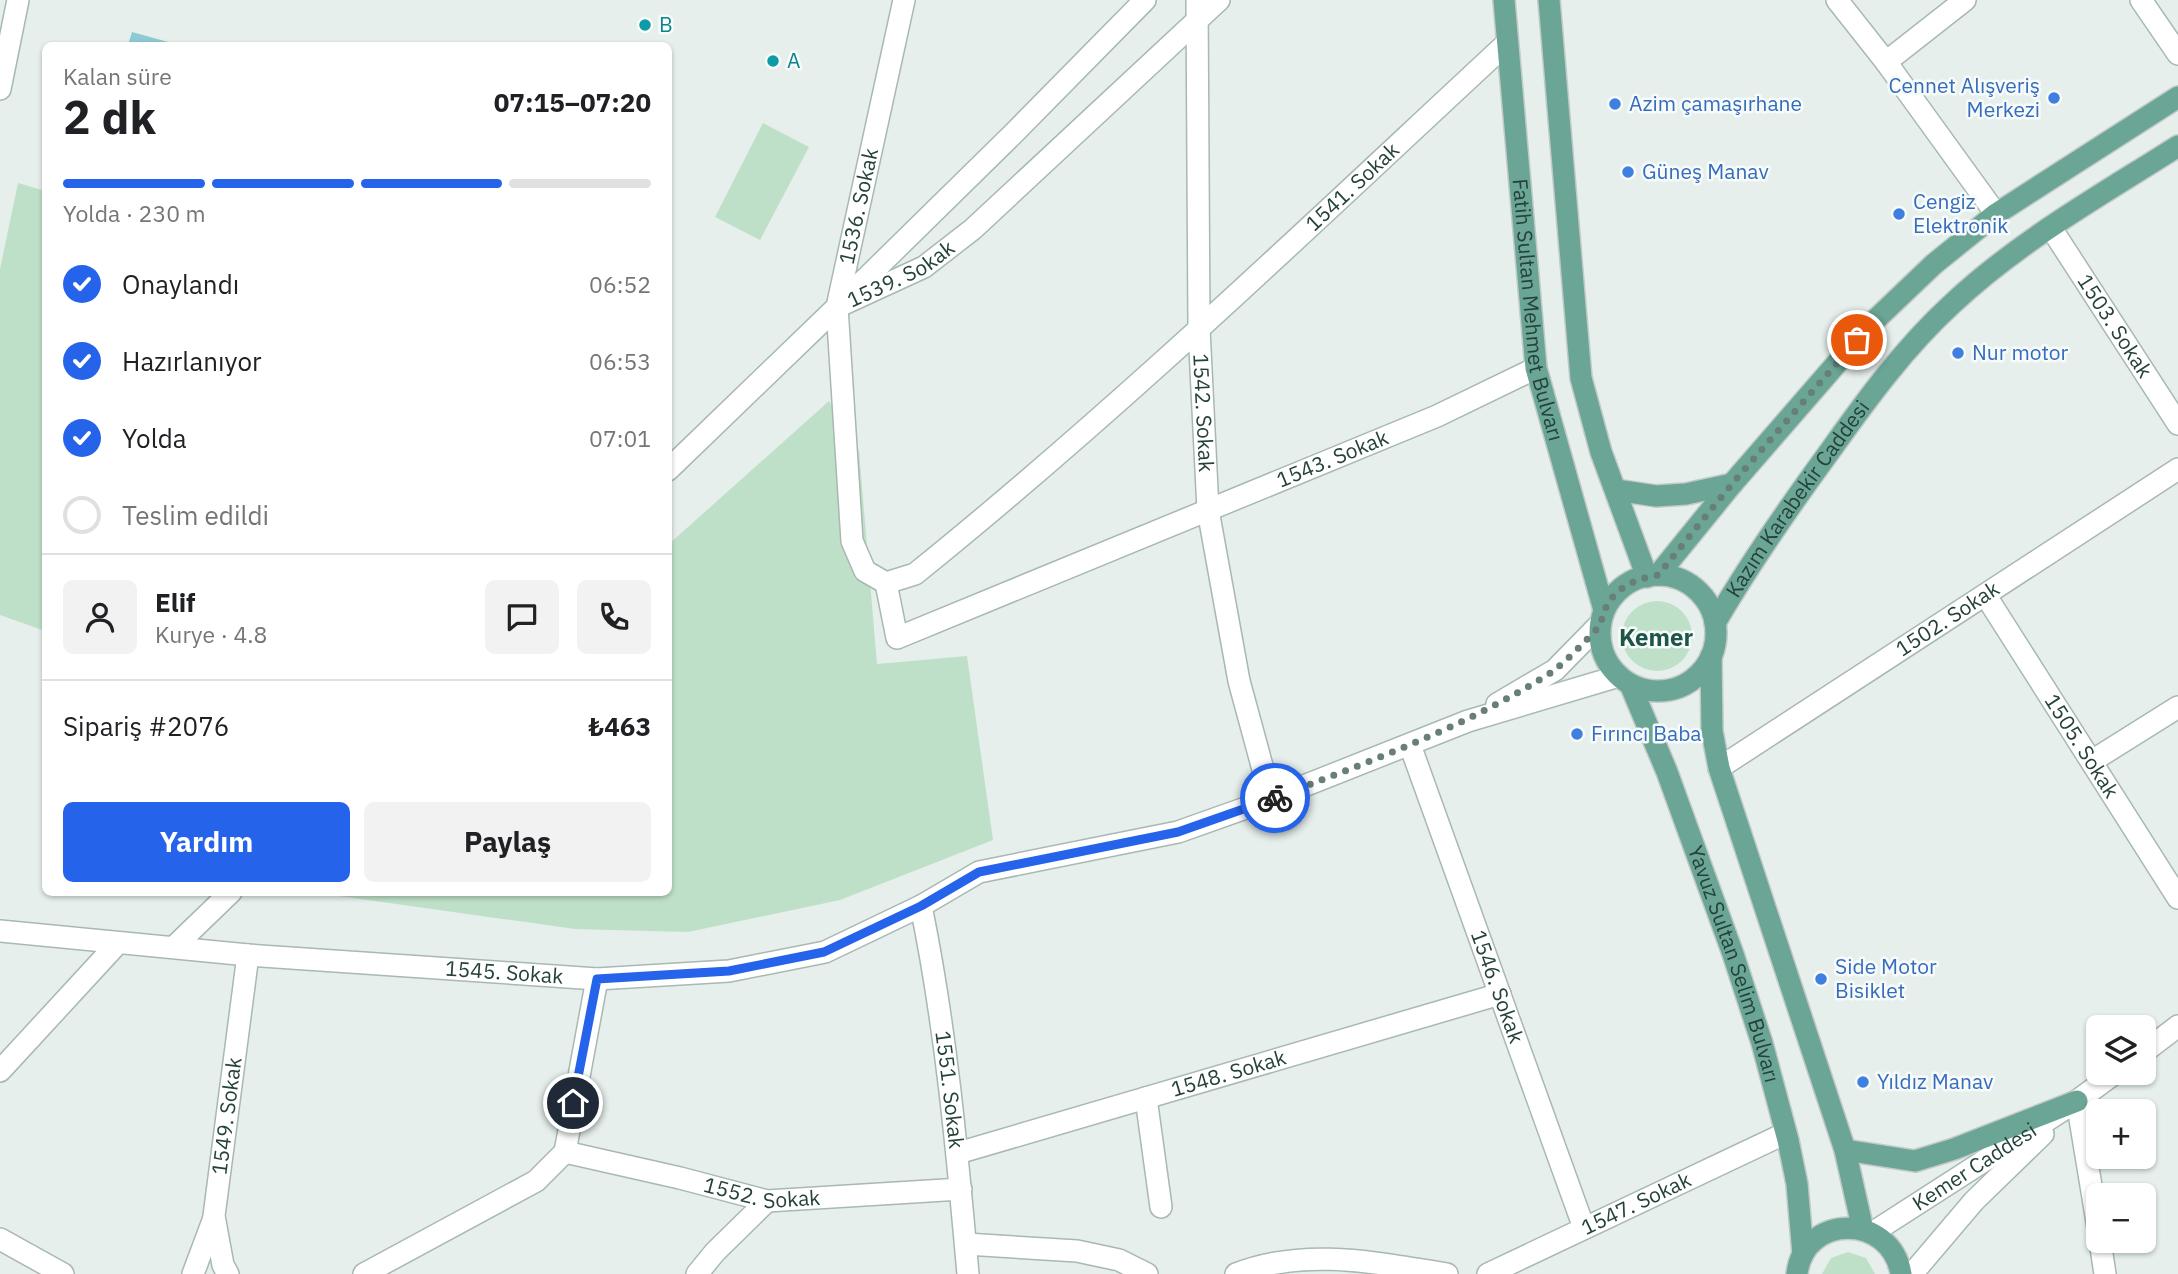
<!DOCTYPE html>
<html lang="tr">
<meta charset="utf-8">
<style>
:root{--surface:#fff;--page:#f2f2f2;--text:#202124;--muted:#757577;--line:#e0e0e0;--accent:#2563eb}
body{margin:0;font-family:"IBM Plex Sans",sans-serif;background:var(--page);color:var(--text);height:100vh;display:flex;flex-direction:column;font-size:26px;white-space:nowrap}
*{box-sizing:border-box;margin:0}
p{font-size:23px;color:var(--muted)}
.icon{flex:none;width:38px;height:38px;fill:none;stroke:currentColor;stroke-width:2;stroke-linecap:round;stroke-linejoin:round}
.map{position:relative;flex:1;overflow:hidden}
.details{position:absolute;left:42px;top:42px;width:630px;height:854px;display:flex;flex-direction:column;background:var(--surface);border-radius:10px;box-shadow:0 2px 5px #0004}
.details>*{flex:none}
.fabs{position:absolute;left:2086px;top:1015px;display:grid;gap:14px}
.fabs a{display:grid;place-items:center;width:70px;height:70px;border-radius:10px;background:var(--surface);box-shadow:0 2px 5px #0004;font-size:35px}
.pin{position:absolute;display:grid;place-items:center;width:60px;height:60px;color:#fff;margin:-30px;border:4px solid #fff;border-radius:50%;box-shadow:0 2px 7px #0007}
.courier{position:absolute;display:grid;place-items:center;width:70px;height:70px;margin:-35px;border:5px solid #2563eb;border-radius:50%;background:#fff;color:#222;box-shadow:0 2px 9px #0007}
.overview em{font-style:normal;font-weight:800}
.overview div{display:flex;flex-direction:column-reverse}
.overview{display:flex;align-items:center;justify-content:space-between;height:119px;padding:0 21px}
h1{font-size:46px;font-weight:800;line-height:52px}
.bar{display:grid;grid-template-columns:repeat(4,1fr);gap:10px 7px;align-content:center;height:84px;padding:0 21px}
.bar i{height:9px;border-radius:5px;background:var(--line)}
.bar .on{background:var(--accent)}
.bar p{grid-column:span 4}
.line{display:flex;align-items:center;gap:18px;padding:0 21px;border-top:2px solid var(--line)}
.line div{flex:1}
.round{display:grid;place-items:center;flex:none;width:74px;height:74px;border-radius:10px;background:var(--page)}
ol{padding:0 21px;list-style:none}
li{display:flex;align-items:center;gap:21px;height:77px}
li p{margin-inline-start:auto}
li .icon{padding:7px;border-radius:50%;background:var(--accent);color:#fff;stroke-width:4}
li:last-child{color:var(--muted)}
li i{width:38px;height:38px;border:4px solid var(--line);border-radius:50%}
.action{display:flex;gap:14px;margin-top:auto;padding:14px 21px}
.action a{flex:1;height:80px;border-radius:10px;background:var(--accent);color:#fff;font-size:28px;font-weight:800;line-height:80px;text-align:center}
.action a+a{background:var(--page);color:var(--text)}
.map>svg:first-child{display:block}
.green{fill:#bfe0c8}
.water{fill:#8ec9d4}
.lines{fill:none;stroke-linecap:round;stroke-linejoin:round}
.minor-casing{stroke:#a8b8b2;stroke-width:24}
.major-casing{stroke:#c2cac8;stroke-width:24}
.minor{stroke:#fff;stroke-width:21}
.major{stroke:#6aa596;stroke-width:21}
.done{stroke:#687f78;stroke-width:7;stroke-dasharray:0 12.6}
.route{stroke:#2563eb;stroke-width:9}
.culture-dot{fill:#0f9aa8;stroke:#f7fbf9;stroke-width:2.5}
.shop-dot{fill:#3f7fe0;stroke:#f7fbf9;stroke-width:2.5}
.labels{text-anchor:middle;stroke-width:5;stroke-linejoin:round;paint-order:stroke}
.culture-label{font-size:21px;fill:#0d838f;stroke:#f7fbf9;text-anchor:start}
.shop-label{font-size:21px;fill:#366cbe;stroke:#f7fbf9;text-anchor:start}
.street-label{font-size:21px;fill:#24423a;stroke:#f7fbf9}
.quarter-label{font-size:24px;font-weight:bold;fill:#1f5548;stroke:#f7fbf9}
</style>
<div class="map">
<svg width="2178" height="1274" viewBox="0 0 2178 1274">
<rect width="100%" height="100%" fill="#e6efeb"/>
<!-- green -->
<path class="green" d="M763,123l46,24 -49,93 -45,-23z
M18,183l27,8v440l-45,-16v-346z
M829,401l30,50 18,213 90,-8 26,184 -153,60 -152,32 -113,-3 -257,-36 350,-1 1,-348z
M1622 636a35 35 0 1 1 70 0a35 35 0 1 1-70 0Z
M1848,1252l18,6 9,16h-53l9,-16z"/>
<!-- water -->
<path class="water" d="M132,32l47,13h-51z"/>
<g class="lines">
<!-- minor casing -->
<g class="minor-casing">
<g id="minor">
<path id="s1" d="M1197,0l2,329 9,181 31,171 32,118"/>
<path d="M1837,0l49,62 110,152"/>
<path d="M2141,0l37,54"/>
<path d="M1886,62l79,-62"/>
<path d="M0,89l18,-89"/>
<path id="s2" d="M2051,228l127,196"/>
<path d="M848,296l166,-163 131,-133"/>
<path id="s3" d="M837,307l15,234 13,30 21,12 29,-9c206,-166 398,-351 592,-531"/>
<path id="s4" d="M837,307l87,-40 49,-38 246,-229"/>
<path id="s5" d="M668,470l169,-163 67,-307"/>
<path id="s6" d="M886,583l11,55 540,-222 99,-48"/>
<path id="s7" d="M1986,596l192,302"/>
<path d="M1497,704l58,-34 45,-46"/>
<path id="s8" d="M1410,745l174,483"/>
<path d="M2092,761l86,-54"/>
<path id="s9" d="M1719,768l459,-299"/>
<path id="s10" d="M921,906c25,122 36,244 47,368"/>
<path id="s11" d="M0,931l248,24 349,24 132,-8 96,-19 96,-46 58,-34 199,-40 93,-33 197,-78 151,-45"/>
<path d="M174,947l57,-55"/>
<path id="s12" d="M597,979l-32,173 115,26 87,23 194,-12"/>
<path d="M2144,1052l34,-26"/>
<path d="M0,1071l117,-127"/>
<path d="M1146,1098l15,109"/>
<path d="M2077,1101l21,127"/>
<path id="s13" d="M958,1153l542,-159"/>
<path id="s14" d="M1872,1233l205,-132 38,-28"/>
<path d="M0,1239l63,35"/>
<path d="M2100,1241l5,33"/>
<path d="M966,1244l111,7 42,9 28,14"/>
<path d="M193,1274l21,-56"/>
<path id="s15" d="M228,1274l-5,-9 -9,-49 34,-261"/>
<path d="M364,1274l172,-93 29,-29"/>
<path d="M697,1274l18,-22 52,-51"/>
<path d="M1236,1274c69,-27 141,-11 211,0"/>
<path id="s16" d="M1488,1274l298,-141"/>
<path d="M1912,1274l62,-73 69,-67"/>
</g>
</g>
<!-- major casing -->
<g class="major-casing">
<g id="major">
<path id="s17" d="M1504,0l32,368 68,242"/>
<path d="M1549,0l32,378 20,74 46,125"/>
<path d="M1616,490l40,6 30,-2 46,-10"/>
<path d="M1658,575l74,-91 139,-160 63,-60 62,-50 182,-117"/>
<circle cx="1658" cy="633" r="58"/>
<path id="s18" d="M1715,623c35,-60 74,-116 115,-172 37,-52 75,-104 122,-147 67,-63 149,-109 226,-158"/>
<path d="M1711,656l1,75 7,37 126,382 18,80"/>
<path id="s19" d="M1630,684l37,88 66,182 29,89 26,97 9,44 6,70"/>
<path d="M1845,1150l70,11 39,-12 123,-48"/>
<path d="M1797,1274c7,-61 94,-61 104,0"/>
</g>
</g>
<!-- minor -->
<use href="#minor" class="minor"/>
<!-- major -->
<use href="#major" class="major"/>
</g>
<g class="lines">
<!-- done -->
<path class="done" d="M1275,798c95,-37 191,-71 277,-126 9,-6 45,-41 49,-49 1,-4 1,-7 3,-11 9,-24 31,-33 54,-37l74,-91 125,-144"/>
<!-- route -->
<path class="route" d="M573,1103l24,-124 132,-8 95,-19 97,-46 58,-34 199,-40 97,-34"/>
</g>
<!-- markers -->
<g class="culture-dot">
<circle cx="645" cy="25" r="7"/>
<circle cx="773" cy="61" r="7"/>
</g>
<g class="shop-dot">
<circle cx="2054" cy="98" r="7"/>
<circle cx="1615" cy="104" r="7"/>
<circle cx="1628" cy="172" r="7"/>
<circle cx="1899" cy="214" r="7"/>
<circle cx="1958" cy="353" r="7"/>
<circle cx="1577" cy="734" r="7"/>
<circle cx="1821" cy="979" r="7"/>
<circle cx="1863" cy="1082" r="7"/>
</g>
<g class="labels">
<!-- culture labels -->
<g class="culture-label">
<text x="659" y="32">B</text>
<text x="787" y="68">A</text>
</g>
<!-- shop labels -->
<g class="shop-label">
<text x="2040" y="93" text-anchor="end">Cennet Alışveriş<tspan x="2040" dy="24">Merkezi</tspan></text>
<text x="1629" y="111">Azim çamaşırhane</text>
<text x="1642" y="179">Güneş Manav</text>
<text x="1913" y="209">Cengiz<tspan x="1913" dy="24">Elektronik</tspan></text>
<text x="1972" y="360">Nur motor</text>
<text x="1591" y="741">Fırıncı Baba</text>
<text x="1835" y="974">Side Motor<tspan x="1835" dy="24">Bisiklet</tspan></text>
<text x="1877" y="1089">Yıldız Manav</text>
</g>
<!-- street labels -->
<g class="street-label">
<text dy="7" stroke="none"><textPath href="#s3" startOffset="906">1541. Sokak</textPath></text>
<text dy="7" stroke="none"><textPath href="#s5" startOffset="338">1536. Sokak</textPath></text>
<text dy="7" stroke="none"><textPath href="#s4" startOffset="72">1539. Sokak</textPath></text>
<text dy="7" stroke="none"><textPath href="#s17" startOffset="312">Fatih Sultan Mehmet Bulvarı</textPath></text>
<text dy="7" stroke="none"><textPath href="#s2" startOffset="117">1503. Sokak</textPath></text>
<text dy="7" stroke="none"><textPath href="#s1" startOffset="413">1542. Sokak</textPath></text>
<text dy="7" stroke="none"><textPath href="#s6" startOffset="527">1543. Sokak</textPath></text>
<text dy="7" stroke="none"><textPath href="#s18" startOffset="149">Kazım Karabekir Caddesi</textPath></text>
<text dy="7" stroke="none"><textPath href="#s9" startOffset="273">1502. Sokak</textPath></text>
<text dy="7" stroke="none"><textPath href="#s7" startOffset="178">1505. Sokak</textPath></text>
<text dy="7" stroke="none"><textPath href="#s19" startOffset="299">Yavuz Sultan Selim Bulvarı</textPath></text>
<text dy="7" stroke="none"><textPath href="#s11" startOffset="506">1545. Sokak</textPath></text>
<text dy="7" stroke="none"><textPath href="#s8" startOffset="257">1546. Sokak</textPath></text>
<text dy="7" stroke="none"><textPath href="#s13" startOffset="282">1548. Sokak</textPath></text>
<text dy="7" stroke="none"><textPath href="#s10" startOffset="186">1551. Sokak</textPath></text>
<text dy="7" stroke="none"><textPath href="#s15" startOffset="161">1549. Sokak</textPath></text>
<text dy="7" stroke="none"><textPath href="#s14" startOffset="122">Kemer Caddesi</textPath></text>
<text dy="7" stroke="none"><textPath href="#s12" startOffset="378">1552. Sokak</textPath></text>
<text dy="7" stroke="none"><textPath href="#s16" startOffset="164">1547. Sokak</textPath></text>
</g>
<!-- quarter labels -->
<g class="quarter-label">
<text x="1656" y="646">Kemer</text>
</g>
</g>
</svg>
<div class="fabs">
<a><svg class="icon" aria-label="layers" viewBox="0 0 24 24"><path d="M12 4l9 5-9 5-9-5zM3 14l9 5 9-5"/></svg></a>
<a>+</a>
<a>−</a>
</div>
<div class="pin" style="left:1857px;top:340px;background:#ea580c"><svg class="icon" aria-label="bag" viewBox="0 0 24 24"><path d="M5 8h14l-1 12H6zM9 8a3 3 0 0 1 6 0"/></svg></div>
<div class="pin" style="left:573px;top:1103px;background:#1f2937"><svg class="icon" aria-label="home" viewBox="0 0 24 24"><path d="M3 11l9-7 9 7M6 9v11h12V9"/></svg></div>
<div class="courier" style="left:1275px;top:798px"><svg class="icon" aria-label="bike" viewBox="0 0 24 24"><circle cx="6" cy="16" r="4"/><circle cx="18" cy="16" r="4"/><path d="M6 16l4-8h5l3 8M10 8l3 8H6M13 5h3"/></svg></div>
<section class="details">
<div class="overview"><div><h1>2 dk</h1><p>Kalan süre</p></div><em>07:15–07:20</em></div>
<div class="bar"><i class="on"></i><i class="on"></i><i class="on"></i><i></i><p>Yolda · 230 m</p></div>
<ol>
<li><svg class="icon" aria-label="check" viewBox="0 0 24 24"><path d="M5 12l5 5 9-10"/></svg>Onaylandı<p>06:52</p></li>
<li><svg class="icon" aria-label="check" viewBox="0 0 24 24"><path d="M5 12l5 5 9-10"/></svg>Hazırlanıyor<p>06:53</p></li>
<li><svg class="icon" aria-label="check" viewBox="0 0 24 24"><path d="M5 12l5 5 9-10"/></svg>Yolda<p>07:01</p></li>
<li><i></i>Teslim edildi</li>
</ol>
<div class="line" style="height:126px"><a class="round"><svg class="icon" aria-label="person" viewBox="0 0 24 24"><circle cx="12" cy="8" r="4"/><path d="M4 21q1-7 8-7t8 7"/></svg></a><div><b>Elif</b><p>Kurye · 4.8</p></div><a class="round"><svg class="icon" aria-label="chat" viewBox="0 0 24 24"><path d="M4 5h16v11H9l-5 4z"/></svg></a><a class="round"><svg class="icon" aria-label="phone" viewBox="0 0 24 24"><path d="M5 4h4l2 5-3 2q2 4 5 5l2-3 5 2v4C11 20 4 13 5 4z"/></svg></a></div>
<div class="line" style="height:91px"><div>Sipariş #2076</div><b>₺463</b></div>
<div class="action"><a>Yardım</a><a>Paylaş</a></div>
</section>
</div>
